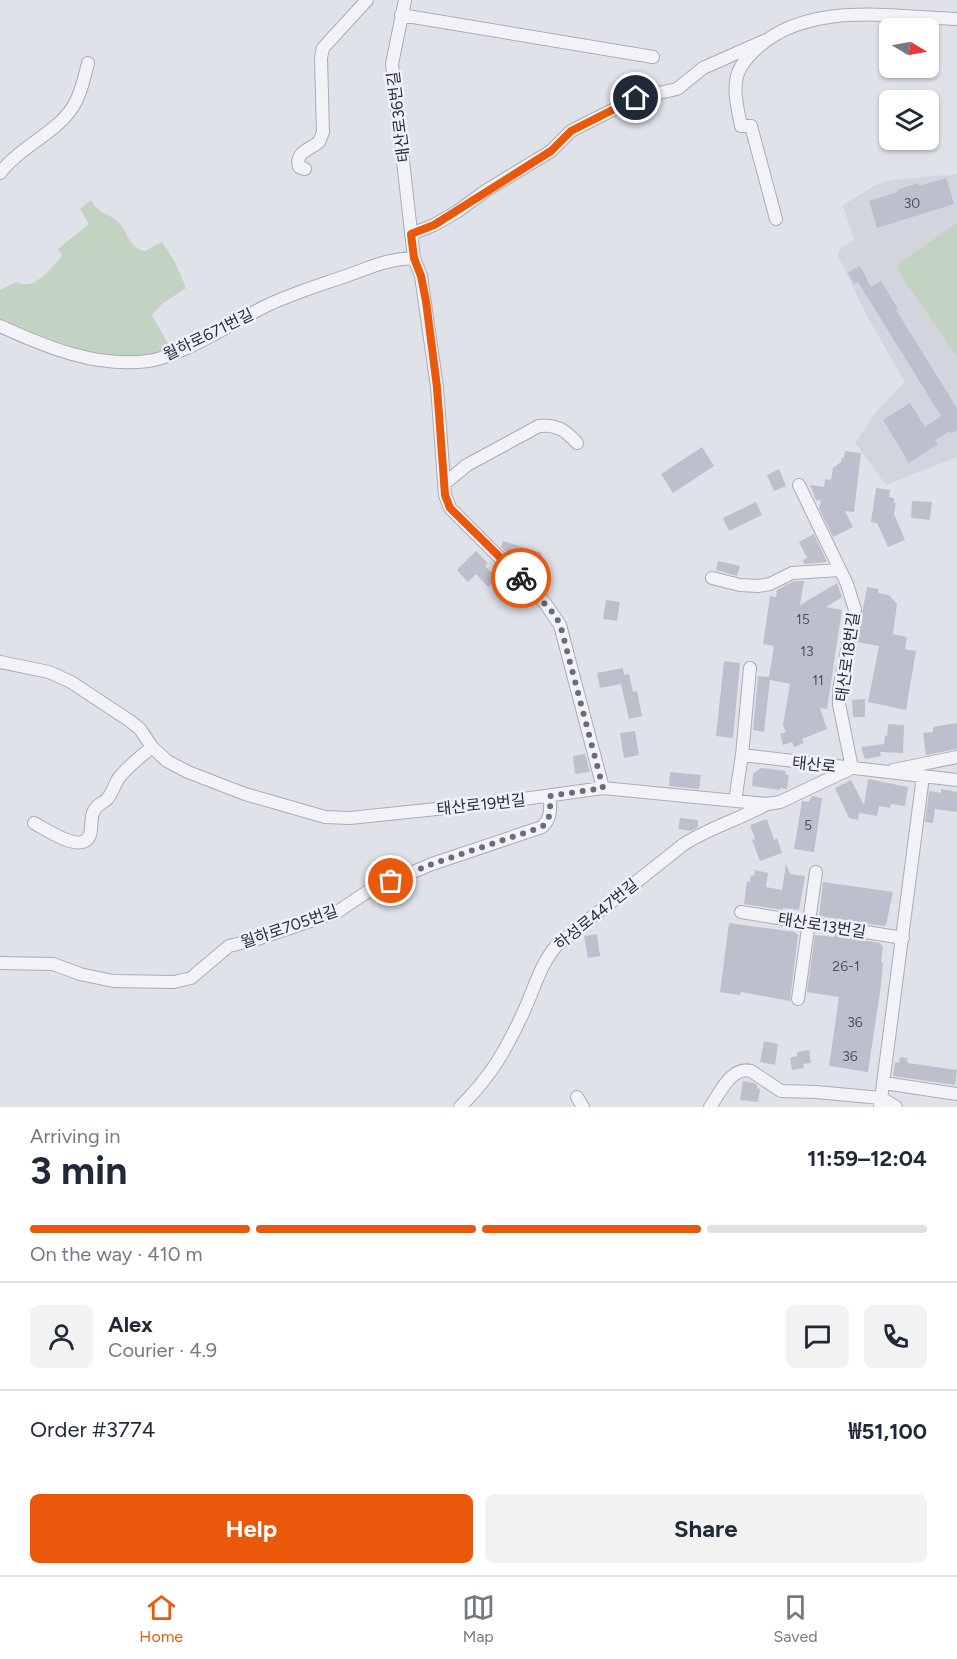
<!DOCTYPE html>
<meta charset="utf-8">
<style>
:root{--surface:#fff;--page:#f2f2f3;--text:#1f2937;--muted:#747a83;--line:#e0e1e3;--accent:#ea580c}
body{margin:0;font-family:Figtree,"Noto Sans KR",sans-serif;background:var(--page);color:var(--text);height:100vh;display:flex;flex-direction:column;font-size:22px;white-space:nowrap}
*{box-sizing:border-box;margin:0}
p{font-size:20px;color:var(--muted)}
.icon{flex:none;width:33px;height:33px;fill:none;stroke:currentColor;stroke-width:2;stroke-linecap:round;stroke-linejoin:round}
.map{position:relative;height:1107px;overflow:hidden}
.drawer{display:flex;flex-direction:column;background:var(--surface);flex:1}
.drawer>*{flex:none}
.needle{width:39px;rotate:100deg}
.tools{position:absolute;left:879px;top:18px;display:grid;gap:12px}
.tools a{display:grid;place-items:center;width:60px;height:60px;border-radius:9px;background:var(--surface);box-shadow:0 2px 4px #0004;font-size:30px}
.pin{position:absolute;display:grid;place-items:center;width:51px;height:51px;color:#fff;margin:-26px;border:3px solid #fff;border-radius:50%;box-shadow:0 2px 6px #0007}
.courier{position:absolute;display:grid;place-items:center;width:60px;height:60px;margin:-30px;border:4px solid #ea580c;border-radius:50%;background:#fff;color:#222;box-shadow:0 2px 8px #0007}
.overview em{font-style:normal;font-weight:700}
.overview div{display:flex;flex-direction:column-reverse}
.overview{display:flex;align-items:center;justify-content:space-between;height:102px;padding:0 30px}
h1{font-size:39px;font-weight:700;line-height:45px}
.bar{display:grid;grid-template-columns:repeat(4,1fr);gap:9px 6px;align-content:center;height:72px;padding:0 30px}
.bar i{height:8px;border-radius:4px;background:var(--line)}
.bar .on{background:var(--accent)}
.bar p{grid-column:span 4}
.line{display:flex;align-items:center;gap:15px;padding:0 30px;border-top:2px solid var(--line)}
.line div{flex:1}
.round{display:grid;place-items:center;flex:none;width:63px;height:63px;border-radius:9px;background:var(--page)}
.primary-button{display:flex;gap:12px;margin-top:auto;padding:12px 30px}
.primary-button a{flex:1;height:69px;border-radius:9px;background:var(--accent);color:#fff;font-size:24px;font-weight:700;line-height:69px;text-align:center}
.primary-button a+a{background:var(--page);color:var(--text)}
.tab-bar{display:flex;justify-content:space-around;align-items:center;height:84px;border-top:2px solid var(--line);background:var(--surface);font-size:16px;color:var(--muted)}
.tab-bar a{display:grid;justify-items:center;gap:3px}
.tab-bar .on{color:var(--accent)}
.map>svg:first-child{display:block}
.built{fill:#d2d4de}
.green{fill:#c2d3c1}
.building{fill:#bdc0cc}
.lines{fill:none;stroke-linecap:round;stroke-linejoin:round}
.minor-casing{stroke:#a9acb6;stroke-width:14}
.minor{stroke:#f3f3f7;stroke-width:12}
.done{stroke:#686c7b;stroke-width:6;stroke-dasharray:0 10.8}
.route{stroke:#ea580c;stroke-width:8}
.labels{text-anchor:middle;stroke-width:5;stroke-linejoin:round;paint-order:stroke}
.number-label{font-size:14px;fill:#4d5263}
.street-label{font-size:16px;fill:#282d40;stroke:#eff1f6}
</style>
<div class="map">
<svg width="957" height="1107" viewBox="0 0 957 1107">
<rect width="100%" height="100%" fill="#e0e2e9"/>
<!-- built -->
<path class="built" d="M957,174v283l-71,28 -31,-42 22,-32 28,-29 -39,-68 -28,-58 1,-6 15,-10 -11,-35 31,-19 17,-6z"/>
<!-- green -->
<path class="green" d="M91,200c9,17 19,12 29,24 8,10 10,24 25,27l17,-9 13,20 11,26 -24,16 -10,11 19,34c-55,24 -119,-6 -171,-27v-32l17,-8c18,9 33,-13 45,-26l-4,-7 31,-25 -9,-15z
M957,223v133l-58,-83 -1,-7 4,-5z"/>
<!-- building -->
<path class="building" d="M946,178l8,26 -77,24 -8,-27 29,-9 -1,-2 21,-7 1,3z
M860,266l11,21 10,-6 17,28 -2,1 61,98v22l-6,4 -1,-3 -15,9 3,4 -29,19 -26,-43 27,-17 15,24 16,-11 -83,-134 -4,2 -6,-12z
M702,447l12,19 -41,27 -12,-19z
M845,451l16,2 -7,59 -9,-1 8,16 -20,10 -14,-29 2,-7 -5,-1 -6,-15 14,2 1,-8 6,1 2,-12 8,-6 1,-5 2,1z
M779,469l7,17 -12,5 -7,-16z
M876,488l14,2 -1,7 5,1v5h2l-2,11 11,26 -17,7 -11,-24 -6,-1z
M912,501l20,1 -2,18 -19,-2z
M756,502l6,13 -33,16 -6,-13z
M814,534l13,28 -23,2 -1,-4 4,-2 -8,-16z
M503,541l39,12 -3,10 -32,-10 -6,-6z
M476,551l12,12 -3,3 12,13 -9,8 -12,-13 -8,8 -11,-12z
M718,561l22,5 -3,10 -21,-6z
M509,578l15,16 -9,8 -15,-16z
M794,581h10l-4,24 37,-22 5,14 -16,10 16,3 -15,99 -7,-1 7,21 -25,10 2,4 -10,4 -2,-5 -9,3 -3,-11 6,-2 -3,-7 7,-41 -20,-4 -6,52 -11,-2 5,-54 11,1 5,-31 -11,-2 7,-48 6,1 1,-7z
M867,587l12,2 -1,4 11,2 8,9 -4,30 14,3 -2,12 11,2 -10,59 -38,-8 11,-56 -22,-4z
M606,600l14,2 -3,19 -14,-2z
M724,661l16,2 -7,75 -17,-2z
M623,668l1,7 5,-1 4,18 4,-1 5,25 -13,3 -8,-35 -21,4 -3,-15z
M865,699v18h-12l-1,-17z
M957,723v26l-31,6 -3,-22 10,-1v-5z
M888,724l16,1 -1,28 -23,-1 1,4 -16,3 -4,-12 23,-3 1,-8h2z
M635,731l4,24 -15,3 -4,-25z
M585,754l5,18 -15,2 -2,-18z
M761,768l25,3 -1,3 4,1 -2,14 -7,-1v2l-28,-4 1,-12z
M670,772l31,3 -2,14 -30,-3z
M868,779l40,8 -3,19 -14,-2 -1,4 -11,-2 -2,10 -18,-3 -1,7 -9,-2 -14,-30 16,-8 13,25z
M941,789l16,3v20l-22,-3 -2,14 -8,-1 4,-31 12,2z
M812,796l10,2 -8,54 -20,-3 8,-48 7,1z
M680,818l18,2v7l-7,4 -13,-2z
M767,819l7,21 3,-2 5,15 -22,8 -8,-21 3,-1 -5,-14z
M786,864l4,10 15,2 -6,34 -16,-2v2l-39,-6 3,-23 3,1 1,-7 3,1 1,-6 13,3 -2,14 16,3z
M823,882l70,10 -7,33 -3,1 -64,-10z
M729,923l66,9 3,3 -8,66 -49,-9 -1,3 -20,-3z
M597,934l3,22 -12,2 -4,-22z
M815,935l19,2 1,-2 45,8 3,4 -2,16h2l-2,22 -13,87 -39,-6 10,-69 -32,-5z
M764,1041l14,3 -3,21 -15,-3z
M809,1050l2,13 -8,1 1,4 -12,2 -2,-12 7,-2v-4z
M900,1057l7,1 1,5 49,7 -2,15 -62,-9 2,-14 4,1z
M743,1081l11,2 3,2v3l3,1 -2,13 -18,-2z"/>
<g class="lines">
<!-- minor casing -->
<g class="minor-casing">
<path id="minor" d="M405,0l-13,64 22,194 7,18 16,111 8,108 5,13 95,95 15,22 43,163
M401,15l252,42
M305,169l-6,-2c-4,-15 10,-17 20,-25l4,-10 -2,-74 2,-10 44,-48
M0,173c19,-25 52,-38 70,-62 10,-13 14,-32 18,-48
M776,219l-25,-93h-10c-3,-16 -8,-34 -4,-50 3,-11 11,-19 18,-26 52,-50 137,-33 202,-31
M411,234l23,-9 24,-14 29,-21 64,-39 20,-20 65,-33 41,-9 26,-21 61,-27
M0,326c46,21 97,42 148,35 32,-4 86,-39 116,-54 24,-12 50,-20 76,-29 28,-9 44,-19 74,-20
M444,484l23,-19 72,-39c18,-2 26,4 38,17
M712,578l28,7 18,1 12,-2 22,-11 47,-3
M0,662l49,10 22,10 59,39 10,8 12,18 15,14 21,11 57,22 80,23 25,1 144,-15 109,-15 164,16 13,-2 72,-34 -13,-64v-14l16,-80 -8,-26 -48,-99
M742,755l215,25
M893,770l64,-13
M735,801l7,-46 8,-87
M34,823c11,6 39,25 51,18 11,-6 2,-24 11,-33 2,-4 8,-5 11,-9 5,-5 7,-13 11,-20 9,-12 22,-22 34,-32
M741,912l162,26
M0,963l53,1 27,10 33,7 61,1 17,-4 38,-32 25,-6 83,-28 33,-22 62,-26 110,-37c10,-9 8,-18 8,-31
M798,999l18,-127
M884,1083l73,11
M577,1097l6,10
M460,1107c31,-31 45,-55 64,-96 10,-22 17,-48 33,-66l127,-101c27,-17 56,-25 83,-40
M710,1107c10,-14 21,-41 41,-36l30,20 35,1 65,6 15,9
M880,1107l43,-331"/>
</g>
<!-- minor -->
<use href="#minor" class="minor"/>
</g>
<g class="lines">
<!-- done -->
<path class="done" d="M391,881l41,-17 110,-37c10,-9 8,-18 8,-31l53,-8 -43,-164 -6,-10 -33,-36"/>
<!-- route -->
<path class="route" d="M521,578l-71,-70 -5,-13 -8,-108 -11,-86 -5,-25 -7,-18 -3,-24 23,-9 117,-74 20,-20 65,-33"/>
</g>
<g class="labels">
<!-- number labels -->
<g class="number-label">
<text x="912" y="208">30</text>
<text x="803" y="624">15</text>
<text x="807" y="656">13</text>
<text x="818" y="685">11</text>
<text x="808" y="830">5</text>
<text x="846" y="971">26-1</text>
<text x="855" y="1027">36</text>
<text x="850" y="1061">36</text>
</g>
<!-- street labels -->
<g class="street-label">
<text transform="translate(398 117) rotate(-97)" y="6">태산로36번길</text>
<text transform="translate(208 334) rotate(-26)" y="6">월하로671번길</text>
<text transform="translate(847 657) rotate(-82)" y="6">태산로18번길</text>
<text transform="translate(814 764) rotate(6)" y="6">태산로</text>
<text transform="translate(481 804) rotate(-6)" y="6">태산로19번길</text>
<text transform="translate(596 914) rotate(-39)" y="6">하성로447번길</text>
<text transform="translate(822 925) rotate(9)" y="6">태산로13번길</text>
<text transform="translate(289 926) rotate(-19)" y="6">월하로705번길</text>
</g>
</g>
</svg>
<div class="tools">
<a><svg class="needle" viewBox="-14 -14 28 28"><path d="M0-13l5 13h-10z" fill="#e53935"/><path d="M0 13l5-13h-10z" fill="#747a83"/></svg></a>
<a><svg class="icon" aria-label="layers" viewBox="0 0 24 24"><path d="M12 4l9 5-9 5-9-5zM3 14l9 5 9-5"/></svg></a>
</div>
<div class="pin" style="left:391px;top:881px;background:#ea580c"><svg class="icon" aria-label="bag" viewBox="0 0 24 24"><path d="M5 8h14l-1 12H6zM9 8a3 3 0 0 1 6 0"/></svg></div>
<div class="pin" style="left:636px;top:98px;background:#1f2937"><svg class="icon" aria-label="home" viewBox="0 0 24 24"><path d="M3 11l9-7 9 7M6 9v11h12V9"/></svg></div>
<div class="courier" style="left:521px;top:578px"><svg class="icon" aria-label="bike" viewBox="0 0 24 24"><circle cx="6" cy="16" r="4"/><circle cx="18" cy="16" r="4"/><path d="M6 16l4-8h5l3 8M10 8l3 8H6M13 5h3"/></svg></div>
</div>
<section class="drawer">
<div class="overview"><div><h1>3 min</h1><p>Arriving in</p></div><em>11:59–12:04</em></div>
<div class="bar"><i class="on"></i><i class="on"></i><i class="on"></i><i></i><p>On the way · 410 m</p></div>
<div class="line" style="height:108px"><a class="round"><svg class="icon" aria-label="person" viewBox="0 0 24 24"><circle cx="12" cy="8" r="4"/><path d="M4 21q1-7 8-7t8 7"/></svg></a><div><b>Alex</b><p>Courier · 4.9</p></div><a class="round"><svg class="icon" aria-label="chat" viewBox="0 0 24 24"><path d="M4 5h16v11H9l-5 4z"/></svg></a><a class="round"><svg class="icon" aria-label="phone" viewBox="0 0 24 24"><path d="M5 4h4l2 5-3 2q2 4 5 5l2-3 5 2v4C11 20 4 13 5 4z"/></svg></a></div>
<div class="line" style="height:78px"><div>Order #3774</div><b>₩51,100</b></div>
<div class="primary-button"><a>Help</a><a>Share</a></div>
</section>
<nav class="tab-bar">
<a class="on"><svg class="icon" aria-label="home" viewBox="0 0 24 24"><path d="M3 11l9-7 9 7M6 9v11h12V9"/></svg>Home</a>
<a><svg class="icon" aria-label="map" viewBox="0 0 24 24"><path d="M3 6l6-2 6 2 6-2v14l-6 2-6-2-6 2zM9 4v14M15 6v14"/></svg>Map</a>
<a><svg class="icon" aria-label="saved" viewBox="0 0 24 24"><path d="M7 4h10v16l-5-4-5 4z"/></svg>Saved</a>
</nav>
